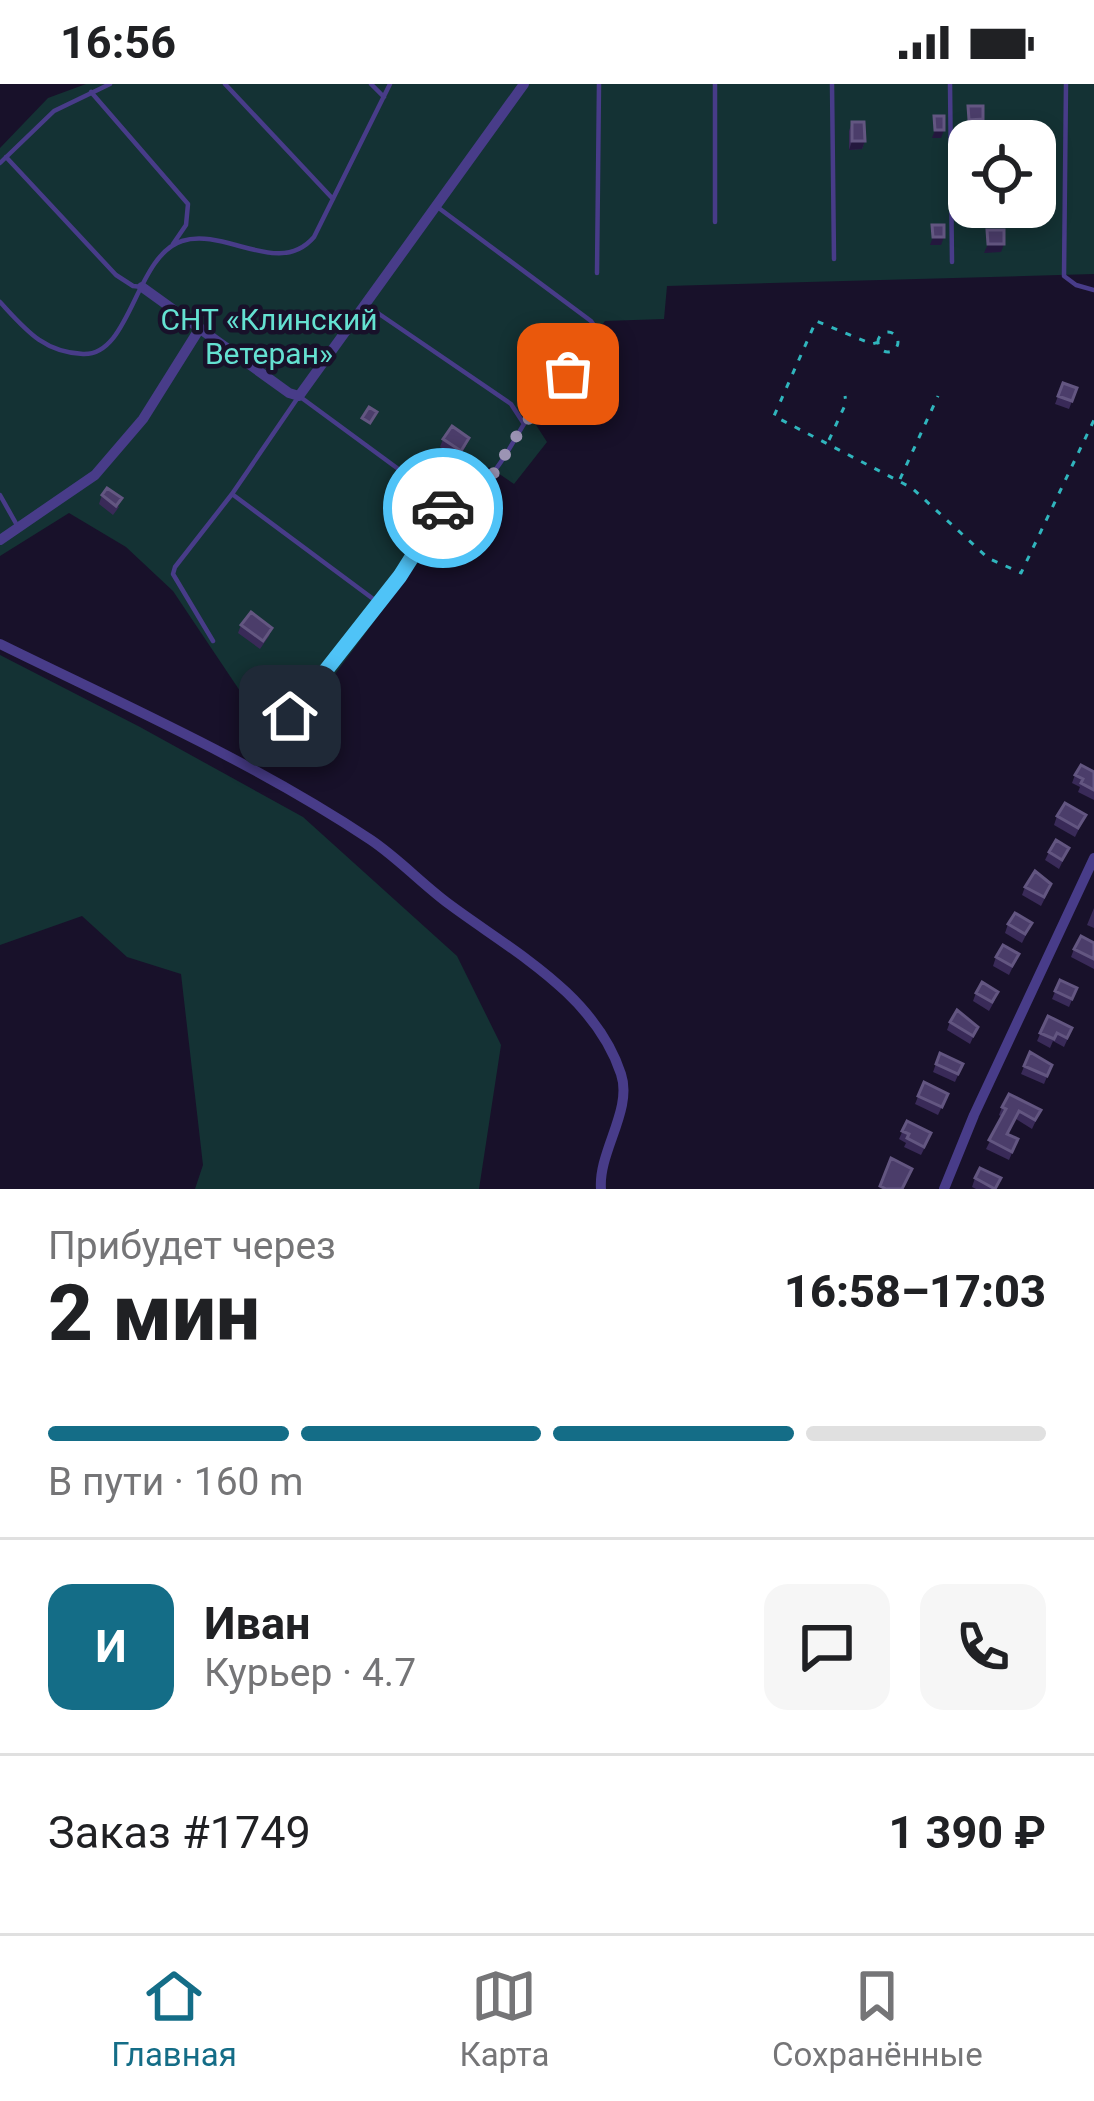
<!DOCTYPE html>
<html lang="ru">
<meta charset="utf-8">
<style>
:root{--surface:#fff;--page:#f6f6f6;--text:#202124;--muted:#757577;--line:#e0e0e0;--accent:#146d87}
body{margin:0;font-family:Roboto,sans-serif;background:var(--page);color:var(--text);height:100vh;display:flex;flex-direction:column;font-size:45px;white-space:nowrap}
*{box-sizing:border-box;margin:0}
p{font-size:39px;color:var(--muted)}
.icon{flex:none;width:66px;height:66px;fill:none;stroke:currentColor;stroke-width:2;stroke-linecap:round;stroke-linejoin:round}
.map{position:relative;height:1105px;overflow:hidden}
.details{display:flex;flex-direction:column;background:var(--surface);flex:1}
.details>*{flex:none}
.buttons{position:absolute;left:948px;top:36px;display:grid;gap:24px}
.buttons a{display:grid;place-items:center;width:108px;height:108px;border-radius:24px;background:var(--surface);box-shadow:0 6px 18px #0003;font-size:60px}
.pin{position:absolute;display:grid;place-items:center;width:102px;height:102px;color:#fff;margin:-51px;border-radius:24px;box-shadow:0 6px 18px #0006}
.courier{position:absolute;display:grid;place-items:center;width:120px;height:120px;margin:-60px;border:9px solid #4fc3f7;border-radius:50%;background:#fff;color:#222;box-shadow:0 3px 15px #0007}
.headline em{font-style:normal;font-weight:800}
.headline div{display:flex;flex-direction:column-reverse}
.headline{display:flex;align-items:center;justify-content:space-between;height:204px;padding:0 48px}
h1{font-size:78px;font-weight:800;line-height:90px}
.bar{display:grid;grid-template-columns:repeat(4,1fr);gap:18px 12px;align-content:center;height:144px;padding:0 48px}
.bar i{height:15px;border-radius:9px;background:var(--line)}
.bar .selected{background:var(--accent)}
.bar p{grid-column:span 4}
.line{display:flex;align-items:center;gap:30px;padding:0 48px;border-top:3px solid var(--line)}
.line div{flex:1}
.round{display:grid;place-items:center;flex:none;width:126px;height:126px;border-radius:24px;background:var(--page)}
.status{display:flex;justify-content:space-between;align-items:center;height:84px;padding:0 60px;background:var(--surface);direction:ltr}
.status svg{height:33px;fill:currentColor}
.tabs{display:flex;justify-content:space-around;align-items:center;height:168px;border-top:3px solid var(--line);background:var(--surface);font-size:33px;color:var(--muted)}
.tabs a{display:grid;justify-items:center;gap:6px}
.tabs .selected{color:var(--accent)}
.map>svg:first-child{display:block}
.green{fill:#143234;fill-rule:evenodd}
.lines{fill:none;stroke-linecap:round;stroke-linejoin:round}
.path{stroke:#30b5bd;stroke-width:3;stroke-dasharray:6 9;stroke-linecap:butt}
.service{stroke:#483c89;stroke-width:4.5}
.minor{stroke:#483c89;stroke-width:10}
.wall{fill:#392a58}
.shaded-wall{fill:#24183e}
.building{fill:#4b3d6a;stroke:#635681;stroke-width:3}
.done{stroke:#9c94b4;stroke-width:12;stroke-dasharray:0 21.6}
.route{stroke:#4fc3f7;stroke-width:15}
.labels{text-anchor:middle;stroke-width:9;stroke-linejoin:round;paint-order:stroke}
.park-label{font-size:30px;fill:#64e1d1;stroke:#18112a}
</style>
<div class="status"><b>16:56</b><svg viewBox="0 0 49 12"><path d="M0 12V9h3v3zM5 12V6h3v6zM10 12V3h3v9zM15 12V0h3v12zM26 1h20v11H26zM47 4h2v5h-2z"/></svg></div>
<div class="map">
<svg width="1094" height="1105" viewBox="0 0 1094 1105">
<rect width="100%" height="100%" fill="#18112a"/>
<!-- green -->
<path class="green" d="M86,0h1008v190l-427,12 -3,33 -59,2 -76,93 18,28 -33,42 -25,-17 -200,269 -45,-39 -71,-106 -47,-44 -57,-34 -69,43v-408l48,-50zM969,57h66v66h-66z
M0,571l140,72 163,90 154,139 44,89 -22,144h-284l8,-24 -22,-191 -54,-17 -45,-41 -82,29z"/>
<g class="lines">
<!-- path -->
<path class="path" d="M878 258a10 10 0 1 1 20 0a10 10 0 1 1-20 0Z
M879,258l-7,2 -56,-23 -42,95 138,72 76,70 33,15 73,-153
M829,356l17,-37 -1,-7
M900,395l38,-83
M252,676l33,-38"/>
<!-- service -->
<path class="service" d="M225,0l108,115
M371,0l13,13
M715,0v138
M832,0l2,175
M950,0l2,178
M1066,0l-2,192 12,9 18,5
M91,8l97,112 -2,21 -13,19
M6,73l110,118 17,11 9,1
M0,79l54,-52 56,-27
M436,122l155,115 8,12 -73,89
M597,189l2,-189
M0,218c26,28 43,50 83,52 48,2 52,-98 99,-113 43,-14 97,37 132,-4l76,-153
M232,410l148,110
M0,411l18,32
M213,557l-40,-67 2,-7 57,-73 67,-98 132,97c47,23 73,-37 93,-69l-13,-20 -145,-99
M290,632l131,-167 27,-50"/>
<!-- minor -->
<path class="minor" d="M142,203l147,106 10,3 225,-312
M0,456l95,-65 48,-56 57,-91
M0,560c126,62 254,118 371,196 28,19 51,44 78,64 63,47 146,90 172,170 12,36 -23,78 -20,115
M944,1105l30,-74 120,-257"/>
</g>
<!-- wall -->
<path class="wall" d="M852,38l13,19 -3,8 -13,1v-19z
M1063,299l14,5 -8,21 -14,-5z
M443,355l23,7 -8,13 -18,-12z
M102,411l17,12 -6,8 -14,-11z
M241,541l31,3 -3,8 -9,13 -22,-16z
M1094,688v28l-16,-8 2,-5 -8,-4 3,-8z
M1086,731l-11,22 -21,-12 3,-9z
M1069,764l-10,21 -14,-9 4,-8z
M1025,803l23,5 -7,14 -19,-11z
M1094,824v20l-7,-3z
M1032,839l-10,20 -17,-10 3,-9z
M1094,859v26l-23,-12 3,-8z
M1019,870l-10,21 -16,-9 3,-9z
M1060,896l17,8 -8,19 -17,-8z
M976,909l19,7 -6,11 -16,-10z
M1048,932l21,20 -5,11 -11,-6 -3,7 -13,-7z
M950,938l28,5 -8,17 -23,-14z
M1030,968l22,13 -8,19 -23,-10z
M940,969l23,11 -8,18 -22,-10z
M924,998l24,12 -10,21 -23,-11z
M1002,1023l39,3 -9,19 -16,-10 -8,15 10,5 -9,21 -23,-11 16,-32 -3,-2z
M907,1037l21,20 -7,14 -17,-8 2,-4 -7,-4z
M975,1094h26l-5,11h-20l-4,-2z"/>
<!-- shaded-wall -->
<path class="shaded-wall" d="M983,35l-3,9h-14l3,-8z
M935,46h9l-3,8h-9z
M852,57h13l-3,8 -13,1z
M933,153h11l-3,8h-11z
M988,160h16l-3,8 -17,1z"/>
<!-- building -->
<path class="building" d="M968,22h15v13l-14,1z
M934,32h10v14h-9z
M852,38h12l1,19h-13z
M932,141h12v12h-11z
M987,146h17v14h-16z
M1063,299l14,5 -5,13 -14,-5z
M369,323l8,5 -7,11 -8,-5z
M452,342l17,12 -8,13 -18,-12z
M107,404l15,10 -6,8 -14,-11z
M251,528l21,16 -9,13 -22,-16z
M1081,681l13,7v18l-13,-7 2,-4 -8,-4z
M1065,719l21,12 -8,13 -21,-12z
M1056,756l13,8 -7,12 -13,-8z
M1035,787l16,13 -7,13 -19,-10z
M1015,829l17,10 -7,11 -17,-10z
M1081,852l13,7v16l-20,-10z
M1003,861l16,9 -7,12 -16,-9z
M1060,896l17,8 -5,11 -17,-8z
M982,898l16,10 -6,10 -16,-9z
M957,926l21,17 -5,9 -23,-14z
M1048,932l24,12 -5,10 -10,-5 -3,6 -14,-6z
M1030,968l22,13 -5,11 -23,-10z
M940,969l23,11 -5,10 -22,-10z
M924,998l24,12 -6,13 -24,-11z
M1009,1010l32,16 -6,10 -16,-9 -12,23 11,5 -6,13 -23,-12 17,-31 -4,-2z
M907,1037l24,12 -7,14 -17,-9 2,-4 -7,-3z
M891,1074l21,11 -10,20h-16l-6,-3z
M980,1084l21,10 -6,11 -20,-11z"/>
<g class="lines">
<!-- done -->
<path class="done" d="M443,424l5,-9 30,-9 12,-11 34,-55 44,-50"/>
<!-- route -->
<path class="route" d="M290,632l110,-140 43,-68"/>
</g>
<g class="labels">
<!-- park labels -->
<g class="park-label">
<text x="269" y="246">СНТ «Клинский<tspan x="269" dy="34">Ветеран»</tspan></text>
</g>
</g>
</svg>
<div class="buttons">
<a><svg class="icon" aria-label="locate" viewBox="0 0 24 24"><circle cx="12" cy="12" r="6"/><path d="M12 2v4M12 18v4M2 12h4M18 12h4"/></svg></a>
</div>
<div class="pin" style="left:568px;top:290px;background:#ea580c"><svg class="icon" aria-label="bag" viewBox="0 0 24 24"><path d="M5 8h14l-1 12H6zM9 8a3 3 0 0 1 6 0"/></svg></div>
<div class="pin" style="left:290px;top:632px;background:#1f2937"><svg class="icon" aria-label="home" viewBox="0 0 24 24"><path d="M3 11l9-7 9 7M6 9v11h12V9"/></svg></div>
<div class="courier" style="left:443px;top:424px"><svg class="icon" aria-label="car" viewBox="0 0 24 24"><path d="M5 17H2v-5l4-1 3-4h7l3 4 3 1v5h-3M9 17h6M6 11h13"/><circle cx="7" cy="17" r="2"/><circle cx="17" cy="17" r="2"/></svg></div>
</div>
<section class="details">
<div class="headline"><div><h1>2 мин</h1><p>Прибудет через</p></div><em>16:58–17:03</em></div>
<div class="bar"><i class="selected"></i><i class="selected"></i><i class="selected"></i><i></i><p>В пути · 160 m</p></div>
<div class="line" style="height:216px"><b class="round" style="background:var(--accent);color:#fff">И</b><div><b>Иван</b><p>Курьер · 4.7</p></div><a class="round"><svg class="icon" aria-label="chat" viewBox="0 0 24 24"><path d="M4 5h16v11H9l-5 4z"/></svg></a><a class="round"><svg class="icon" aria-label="phone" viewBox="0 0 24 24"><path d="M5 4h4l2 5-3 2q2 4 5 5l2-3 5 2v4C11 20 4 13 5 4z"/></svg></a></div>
<div class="line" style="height:156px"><div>Заказ #1749</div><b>1 390 ₽</b></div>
</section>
<nav class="tabs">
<a class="selected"><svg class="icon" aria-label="home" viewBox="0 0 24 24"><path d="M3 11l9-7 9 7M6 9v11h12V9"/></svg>Главная</a>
<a><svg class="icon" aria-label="map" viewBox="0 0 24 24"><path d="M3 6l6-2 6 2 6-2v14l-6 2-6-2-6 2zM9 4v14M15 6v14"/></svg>Карта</a>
<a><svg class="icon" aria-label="saved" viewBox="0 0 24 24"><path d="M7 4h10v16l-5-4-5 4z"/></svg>Сохранённые</a>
</nav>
